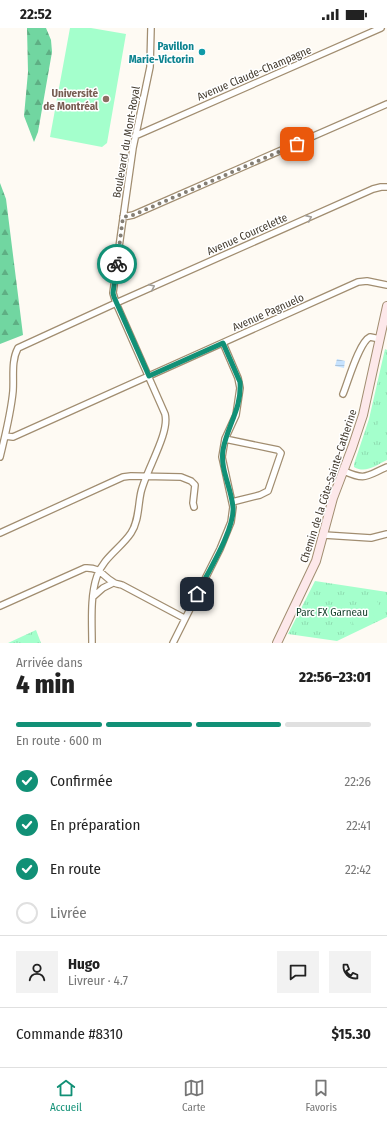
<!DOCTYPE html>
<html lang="fr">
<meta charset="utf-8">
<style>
:root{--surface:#fff;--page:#f2f2f2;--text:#222;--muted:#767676;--line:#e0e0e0;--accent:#119076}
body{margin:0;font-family:"Fira Sans Condensed",sans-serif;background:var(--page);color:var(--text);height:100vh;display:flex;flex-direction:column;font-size:15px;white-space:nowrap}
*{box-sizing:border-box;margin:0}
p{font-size:13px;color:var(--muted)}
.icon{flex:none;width:22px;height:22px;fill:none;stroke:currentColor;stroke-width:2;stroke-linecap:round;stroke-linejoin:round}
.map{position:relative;height:615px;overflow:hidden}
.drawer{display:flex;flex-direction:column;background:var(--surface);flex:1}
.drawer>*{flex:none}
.pin{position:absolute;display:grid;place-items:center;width:34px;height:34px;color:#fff;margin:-17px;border-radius:8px;box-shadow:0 2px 6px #0006}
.courier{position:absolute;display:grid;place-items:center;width:40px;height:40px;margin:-20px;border:3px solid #119076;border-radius:50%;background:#fff;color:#222;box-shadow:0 1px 5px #0007}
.head em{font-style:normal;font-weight:800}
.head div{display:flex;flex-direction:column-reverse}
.head{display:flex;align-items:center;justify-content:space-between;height:68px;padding:0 16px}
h1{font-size:26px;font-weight:800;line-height:30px}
.bar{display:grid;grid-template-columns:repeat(4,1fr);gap:6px 4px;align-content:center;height:48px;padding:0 16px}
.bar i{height:5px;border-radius:3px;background:var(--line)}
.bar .on{background:var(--accent)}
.bar p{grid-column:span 4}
.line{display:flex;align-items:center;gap:10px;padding:0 16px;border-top:1px solid var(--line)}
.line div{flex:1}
.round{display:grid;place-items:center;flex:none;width:42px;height:42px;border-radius:0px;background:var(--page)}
ol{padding:0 16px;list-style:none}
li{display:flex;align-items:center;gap:12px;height:44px}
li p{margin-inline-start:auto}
li .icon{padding:4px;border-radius:50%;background:var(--accent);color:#fff;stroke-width:4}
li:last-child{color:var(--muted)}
li i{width:22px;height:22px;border:2px solid var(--line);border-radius:50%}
.status{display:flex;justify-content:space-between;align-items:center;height:28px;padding:0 20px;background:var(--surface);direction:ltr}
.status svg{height:11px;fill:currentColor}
.menu{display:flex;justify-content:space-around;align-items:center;height:56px;border-top:1px solid var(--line);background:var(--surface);font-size:11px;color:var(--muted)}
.menu a{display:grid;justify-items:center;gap:2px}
.menu .on{color:var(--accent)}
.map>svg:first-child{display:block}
.grass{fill:url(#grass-tufts)}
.forest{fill:url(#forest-firs)}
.garden{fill:#a4ffcc}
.water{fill:url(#water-rules)}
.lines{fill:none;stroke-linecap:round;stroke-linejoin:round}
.minor-casing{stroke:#a18d70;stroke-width:8}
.secondary-casing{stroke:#a18d70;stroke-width:10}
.minor{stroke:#fff;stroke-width:5.5}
.secondary{stroke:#fde8ea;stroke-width:8}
.oneway{stroke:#a19d97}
.done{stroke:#847e74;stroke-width:4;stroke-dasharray:0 7.2}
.route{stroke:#119076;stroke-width:5}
.culture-dot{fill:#0f9aa8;stroke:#fff;stroke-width:1.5}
.education-dot{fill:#8d6e63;stroke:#fff;stroke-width:1.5}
.labels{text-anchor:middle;stroke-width:3;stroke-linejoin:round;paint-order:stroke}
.culture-label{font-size:11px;font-weight:bold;fill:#0d838f;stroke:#fff;text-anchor:end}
.street-label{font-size:11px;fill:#433b2f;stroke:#fff}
.education-label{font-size:11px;font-weight:bold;fill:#785e54;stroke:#fff;text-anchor:end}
.park-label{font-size:11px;fill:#143f2a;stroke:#fff}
</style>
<div class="status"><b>22:52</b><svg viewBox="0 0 49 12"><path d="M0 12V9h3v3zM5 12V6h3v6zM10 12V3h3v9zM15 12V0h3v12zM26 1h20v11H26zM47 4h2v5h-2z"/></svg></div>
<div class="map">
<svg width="387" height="615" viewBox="0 0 387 615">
<defs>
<pattern id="grass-tufts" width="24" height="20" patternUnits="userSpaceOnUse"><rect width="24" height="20" fill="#a4ffcc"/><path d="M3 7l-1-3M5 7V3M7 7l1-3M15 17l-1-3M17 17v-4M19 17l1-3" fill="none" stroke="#8edbb0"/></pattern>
<pattern id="forest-firs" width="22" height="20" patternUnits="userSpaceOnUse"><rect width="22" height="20" fill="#71d6a1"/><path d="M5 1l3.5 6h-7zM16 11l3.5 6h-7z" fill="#5eaf84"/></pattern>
<pattern id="water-rules" width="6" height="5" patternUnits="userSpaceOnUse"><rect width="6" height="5" fill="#c6e2fe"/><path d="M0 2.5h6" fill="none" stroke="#abc3da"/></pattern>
</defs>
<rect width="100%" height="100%" fill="#fefaf3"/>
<!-- grass -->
<path class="grass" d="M387,320v112c-11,5 -21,14 -33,7v-3l15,-45 16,-70 2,1z
M315,553l72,11v25l-50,24 -49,-7z
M36,602l5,13h-33z"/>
<!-- forest -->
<path class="forest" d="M27,0h19l5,12 1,12 -14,80 -4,10 -10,-26 4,-44z
M0,155l6,16 17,136 -23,9z"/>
<!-- garden -->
<path class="garden" d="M70,0h21l35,6 -19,109 -5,4 -52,-10z
M387,371v30l-10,-3z
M375,569l8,17 -8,4 -8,-17z
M366,574l8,16 -8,4 -8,-17z
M355,579l8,17 -8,3 -8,-16z
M345,584l8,16 -8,4 -7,-17z"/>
<!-- water -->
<path class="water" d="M337,331l8,2 -1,7 -9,-2z"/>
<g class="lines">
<!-- minor casing -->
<g class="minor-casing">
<path id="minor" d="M135,108l246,-108
M123,189l10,-2 254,-111
M343,366c5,-12 16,-52 27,-57l10,2
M5,408l8,1 345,-155 9,-1 20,4
M225,411l53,11 3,3 -13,38 -8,4 -28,7
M0,429c5,-21 11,-44 13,-66 1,-14 -2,-30 5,-43l98,-45 -3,-10 6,-46 14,-99 17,-81 1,-39
M344,443c22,10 22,5 43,-4
M0,505l123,-56 8,-1 50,1 10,4 4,4 -2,18 1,4
M324,507l47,3 16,-4
M94,568l9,-8 10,-5
M0,578l85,-38c16,-1 17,8 28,14 2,2 6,2 9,3l62,33
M92,615c0,-21 -2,-47 5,-67 6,-18 24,-28 34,-43 8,-12 7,-28 10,-41 5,-22 29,-59 24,-78l-49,-111 257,-114 8,-2h6
M173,615l47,-94 11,-27 2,-15 -11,-50 3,-18 11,-24 4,-27 -2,-10 -15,-35"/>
</g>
<!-- secondary casing -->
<g class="secondary-casing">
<path id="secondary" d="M277,615l39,-82 17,-63 19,-50 11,-33 24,-109"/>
</g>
<!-- minor -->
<use href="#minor" class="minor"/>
<!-- secondary -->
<use href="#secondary" class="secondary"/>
</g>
<!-- one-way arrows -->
<defs><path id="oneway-chevron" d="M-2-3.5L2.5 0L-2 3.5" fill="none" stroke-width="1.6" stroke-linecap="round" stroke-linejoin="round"/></defs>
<g class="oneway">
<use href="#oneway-chevron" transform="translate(309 190) rotate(-24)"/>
<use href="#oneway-chevron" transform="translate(152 259) rotate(-24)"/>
</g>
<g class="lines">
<!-- done -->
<path class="done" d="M117,236l6,-47 10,-2 164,-71"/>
<!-- route -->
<path class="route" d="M117,236l-4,29 1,4 35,79 74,-33 17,39c2,27 -13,44 -17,68 -3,19 8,37 10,57 2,22 -25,65 -36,87"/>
</g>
<!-- markers -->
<circle class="culture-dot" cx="202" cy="24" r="4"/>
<circle class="education-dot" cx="106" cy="71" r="4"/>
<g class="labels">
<!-- culture labels -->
<g class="culture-label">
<text x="194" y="22">Pavillon<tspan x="194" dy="13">Marie-Victorin</tspan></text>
</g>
<!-- street labels -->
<g class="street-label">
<text transform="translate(254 45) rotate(-23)" y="4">Avenue Claude-Champagne</text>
<text transform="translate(126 114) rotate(-80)" y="4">Boulevard du Mont-Royal</text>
<text transform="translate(247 206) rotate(-24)" y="4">Avenue Courcelette</text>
<text transform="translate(268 284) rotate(-24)" y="4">Avenue Pagnuelo</text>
<text transform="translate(328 458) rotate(-72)" y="4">Chemin de la Côte-Sainte-Catherine</text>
</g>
<!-- education labels -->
<g class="education-label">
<text x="98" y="69">Université<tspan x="98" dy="13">de Montréal</tspan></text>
</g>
<!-- park labels -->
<g class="park-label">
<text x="332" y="588">Parc FX Garneau</text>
</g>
</g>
</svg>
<div class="pin" style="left:297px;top:116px;background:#ea580c"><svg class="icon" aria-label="bag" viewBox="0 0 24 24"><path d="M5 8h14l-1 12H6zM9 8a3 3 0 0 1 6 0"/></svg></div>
<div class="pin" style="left:197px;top:566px;background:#1f2937"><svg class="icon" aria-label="home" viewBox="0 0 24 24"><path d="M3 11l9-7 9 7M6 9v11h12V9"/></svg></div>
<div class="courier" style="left:117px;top:236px"><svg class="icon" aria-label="bike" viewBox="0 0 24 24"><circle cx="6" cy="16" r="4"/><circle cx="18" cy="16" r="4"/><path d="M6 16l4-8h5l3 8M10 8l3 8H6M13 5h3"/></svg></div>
</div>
<section class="drawer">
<div class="head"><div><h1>4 min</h1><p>Arrivée dans</p></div><em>22:56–23:01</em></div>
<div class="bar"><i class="on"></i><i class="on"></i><i class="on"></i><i></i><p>En route · 600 m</p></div>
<ol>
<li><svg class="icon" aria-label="check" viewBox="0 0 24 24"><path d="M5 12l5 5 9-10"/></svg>Confirmée<p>22:26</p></li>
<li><svg class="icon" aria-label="check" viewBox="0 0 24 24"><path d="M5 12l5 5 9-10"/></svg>En préparation<p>22:41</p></li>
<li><svg class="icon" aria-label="check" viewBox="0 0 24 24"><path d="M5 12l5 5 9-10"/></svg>En route<p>22:42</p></li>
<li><i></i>Livrée</li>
</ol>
<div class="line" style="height:72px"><a class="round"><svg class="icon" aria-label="person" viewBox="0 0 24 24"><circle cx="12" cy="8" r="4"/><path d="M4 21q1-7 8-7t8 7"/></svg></a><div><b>Hugo</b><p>Livreur · 4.7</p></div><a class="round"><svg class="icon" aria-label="chat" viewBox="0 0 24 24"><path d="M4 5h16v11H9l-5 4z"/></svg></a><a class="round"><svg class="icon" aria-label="phone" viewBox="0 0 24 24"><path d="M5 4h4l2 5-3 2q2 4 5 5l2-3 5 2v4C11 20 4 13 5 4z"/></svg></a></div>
<div class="line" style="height:52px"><div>Commande #8310</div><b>$15.30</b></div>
</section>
<nav class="menu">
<a class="on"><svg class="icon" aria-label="home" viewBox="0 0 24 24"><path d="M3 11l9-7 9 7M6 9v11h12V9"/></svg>Accueil</a>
<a><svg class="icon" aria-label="map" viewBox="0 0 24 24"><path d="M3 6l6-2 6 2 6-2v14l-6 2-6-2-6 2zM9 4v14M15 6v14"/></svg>Carte</a>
<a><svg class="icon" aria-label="saved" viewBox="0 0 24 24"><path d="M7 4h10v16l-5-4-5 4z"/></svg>Favoris</a>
</nav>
